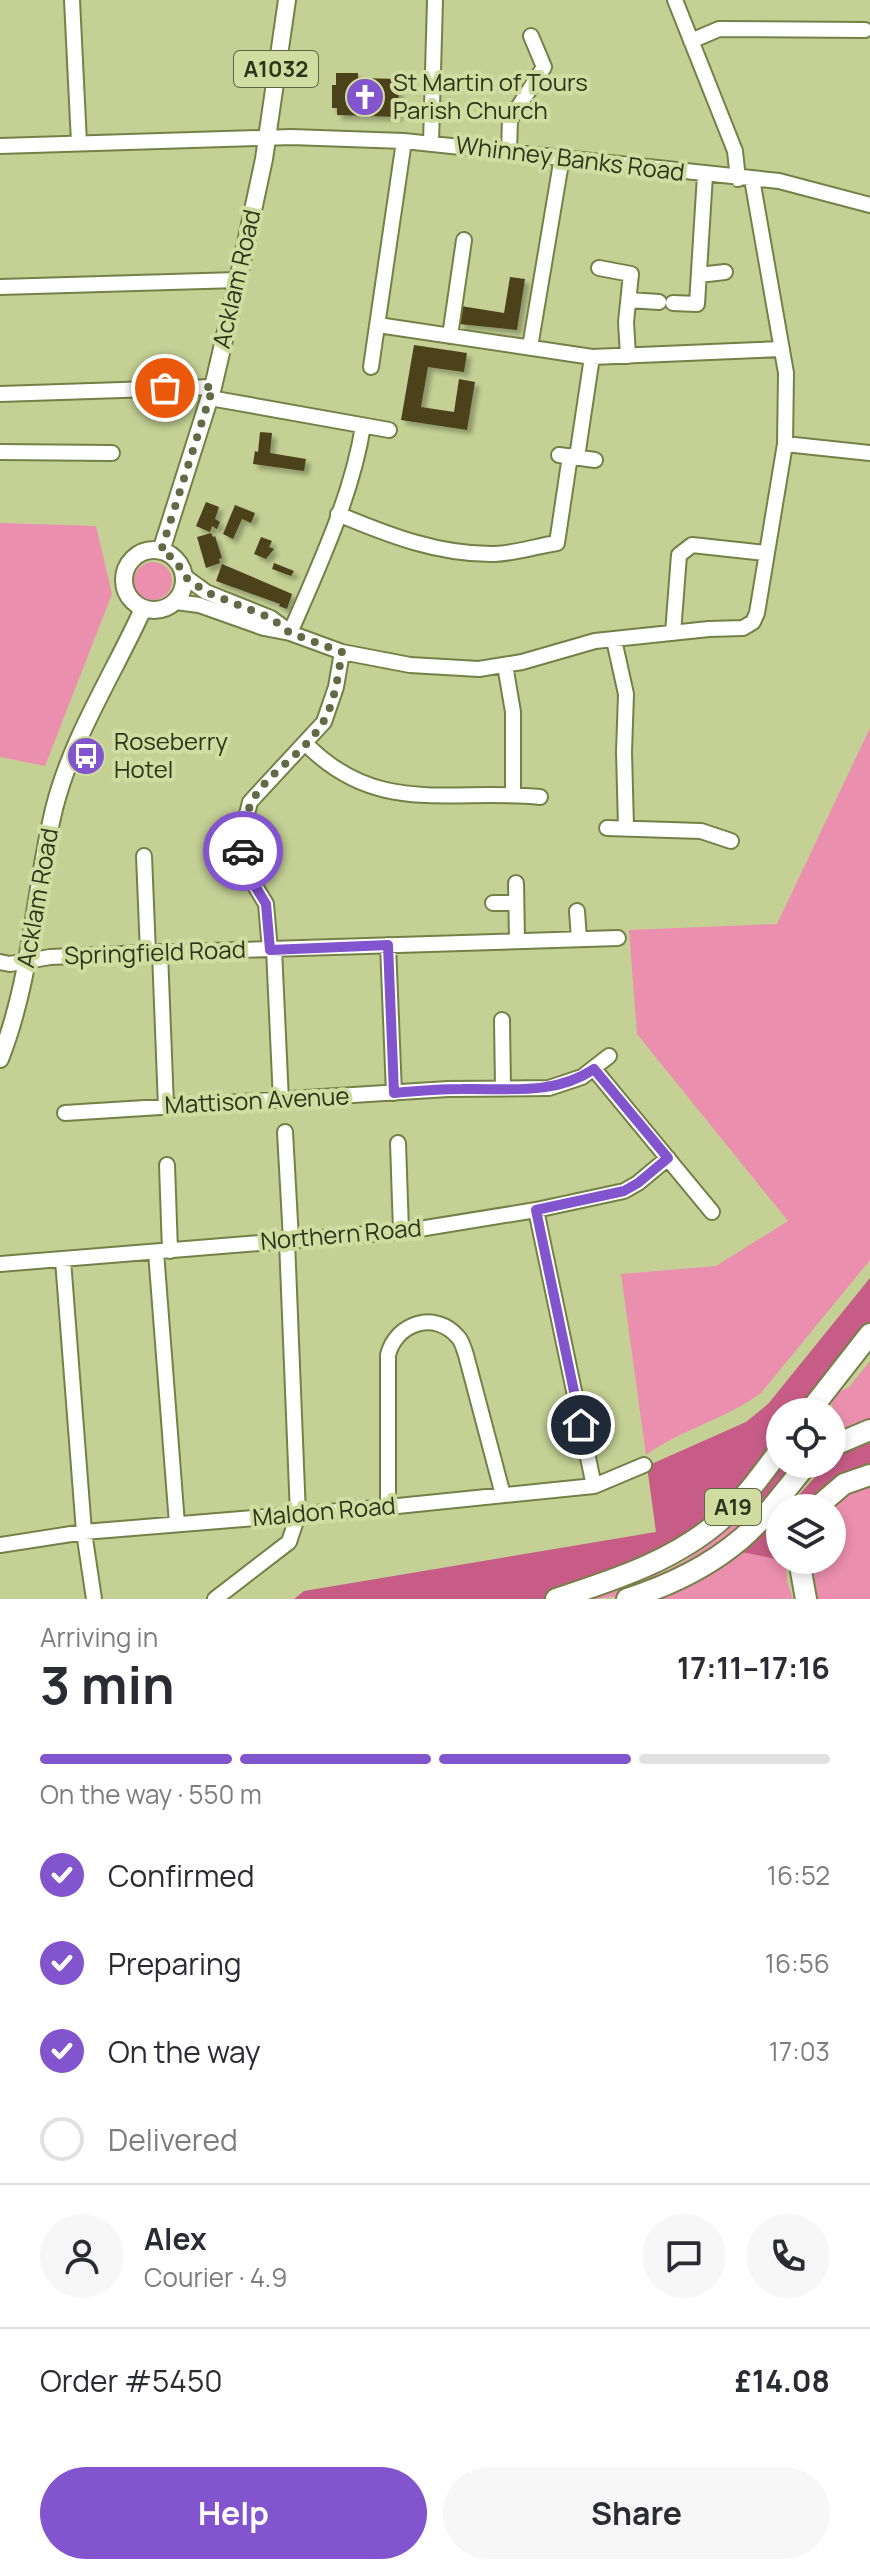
<!DOCTYPE html>
<meta charset="utf-8">
<style>
:root{--surface:#fff;--page:#f7f7f7;--text:#2b2b33;--muted:#7c7c81;--line:#e1e1e2;--accent:#8254cd}
body{margin:0;font-family:Manrope,sans-serif;background:var(--page);color:var(--text);height:100vh;display:flex;flex-direction:column;font-size:30px;white-space:nowrap}
*{box-sizing:border-box;margin:0}
p{font-size:26px;color:var(--muted)}
.icon{flex:none;width:44px;height:44px;fill:none;stroke:currentColor;stroke-width:2;stroke-linecap:round;stroke-linejoin:round}
.map{position:relative;height:1599px;overflow:hidden}
.details{display:flex;flex-direction:column;background:var(--surface);flex:1}
.details>*{flex:none}
.tools{position:absolute;left:766px;top:1398px;display:grid;gap:16px}
.tools a{display:grid;place-items:center;width:80px;height:80px;border-radius:50%;background:var(--surface);box-shadow:0 4px 12px #0003;font-size:40px}
.pin{position:absolute;display:grid;place-items:center;width:68px;height:68px;color:#fff;margin:-34px;border:4px solid #fff;border-radius:50%;box-shadow:0 2px 8px #0007}
.courier{position:absolute;display:grid;place-items:center;width:80px;height:80px;margin:-40px;border:6px solid #8254cd;border-radius:50%;background:#fff;color:#222;box-shadow:0 2px 10px #0007}
.summary em{font-style:normal;font-weight:700}
.summary div{display:flex;flex-direction:column-reverse}
.summary{display:flex;align-items:center;justify-content:space-between;height:136px;padding:0 40px}
h1{font-size:52px;font-weight:700;line-height:60px}
.bar{display:grid;grid-template-columns:repeat(4,1fr);gap:12px 8px;align-content:center;height:96px;padding:0 40px}
.bar i{height:10px;border-radius:6px;background:var(--line)}
.bar .selected{background:var(--accent)}
.bar p{grid-column:span 4}
.line{display:flex;align-items:center;gap:20px;padding:0 40px;border-top:2px solid var(--line)}
.line div{flex:1}
.round{display:grid;place-items:center;flex:none;width:84px;height:84px;border-radius:42px;background:var(--page)}
ol{padding:0 40px;list-style:none}
li{display:flex;align-items:center;gap:24px;height:88px}
li p{margin-inline-start:auto}
li .icon{padding:8px;border-radius:50%;background:var(--accent);color:#fff;stroke-width:4}
li:last-child{color:var(--muted)}
li i{width:44px;height:44px;border:4px solid var(--line);border-radius:50%}
.primary-button{display:flex;gap:16px;margin-top:auto;padding:16px 40px}
.primary-button a{flex:1;height:92px;border-radius:48px;background:var(--accent);color:#fff;font-size:32px;font-weight:700;line-height:92px;text-align:center}
.primary-button a+a{background:var(--page);color:var(--text)}
.map>svg:first-child{display:block}
.green{fill:#eb8faf}
.forest{fill:#c75d86}
.building{fill:#4b431d;filter:url(#shadow)}
.lines{fill:none;stroke-linecap:round;stroke-linejoin:round}
.minor-casing{stroke:#758047;stroke-width:18}
.major-casing{stroke:#758047;stroke-width:20}
.highway-casing{stroke:#758047;stroke-width:24}
.minor{stroke:#fff;stroke-width:14}
.major{stroke:#fff;stroke-width:16}
.highway{stroke:#fff;stroke-width:20}
.done{stroke:#626a45;stroke-width:8;stroke-dasharray:0 14.4}
.route{stroke:#8254cd;stroke-width:10}
.labels{text-anchor:middle;stroke-width:8;stroke-linejoin:round;paint-order:stroke}
.shield{fill:#d1dda0;stroke:#5f6643;stroke-width:2}
.shield-label{font-size:22px;font-weight:bold;fill:#2e331b}
.poi-label{font-size:24px;fill:#2e331b;stroke:#d1dda0;text-anchor:start}
.street-label{font-size:24px;fill:#2e331b;stroke:#d1dda0}
</style>
<div class="map">
<svg width="870" height="1599" viewBox="0 0 870 1599">
<defs>
<filter id="shadow"><feDropShadow dx="4.5" dy="4.5" stdDeviation="2" flood-color="#0004"/></filter>
</defs>
<rect width="100%" height="100%" fill="#c4d094"/>
<!-- green -->
<path class="green" d="M0,523l96,3 16,68 -67,172 -45,-9z
M134 581a19 19 0 1 1 38 0a19 19 0 1 1-38 0Z
M870,728v532l-109,133c-35,26 -79,36 -115,62l-25,-181 95,-8 72,-45 -151,-187 -8,-104 148,-6z
M870,1361v61l-25,9 -15,-29 5,-8 14,-7z
M870,1483v116h-54l-10,-39h26v-52h-9l14,-12z
M759,1496l9,7c-42,43 -115,96 -178,96 17,-12 48,-18 70,-26 39,-15 71,-47 99,-77z
M741,1552l45,9 1,20 6,18h-136l32,-14z"/>
<!-- forest -->
<path class="forest" d="M870,1278v48l-65,86h-25v33l-61,70 -50,36 -124,48h-251l10,-8 352,-59 -9,-66 99,-44 22,-18z
M870,1442v26l-39,13 -26,27h-18l39,-43 6,-1v-3l15,-11z
M783,1464h19l-34,39 -9,-7z
M780,1515v45l6,1 -45,-9z"/>
<!-- building -->
<path class="building" d="M336,73h22v5l41,1 -1,38 -61,-2v-7h-5v-23h4z
M510,277l15,2 -8,51 -58,-6 2,-18 43,7z
M414,345l53,8 -3,19 -36,-5 -7,40 33,5 5,-33 16,3 -8,48 -66,-10z
M260,432l12,1 -2,20 36,6 -2,12 -51,-7 2,-13 3,1z
M206,502l13,5 -4,12 5,3 -3,7 -5,-3 -2,6 -14,-6z
M235,505l20,8 -4,10 -9,-4 -9,20 -10,-5z
M211,533l2,4 2,-1 7,22 -3,1 1,4 -14,5 -9,-31z
M261,537l11,4 -3,6 5,2 -8,10 -12,-5z
M274,563l20,8 -3,5 -19,-7z
M222,564l70,30 -5,15 -8,-3 1,-2 -64,-23z"/>
<g class="lines">
<!-- minor casing -->
<g class="minor-casing">
<path id="minor" d="M72,0l7,143
M675,0l60,151 3,28
M691,41l28,-12 146,1
M431,143l4,-143
M0,146l291,-9 113,4 375,40 91,24
M509,151l1,-31 34,-53 -13,-31
M599,268l32,6 -5,48 2,34
M699,275l26,-3
M0,287l238,-7
M629,300l30,2
M673,303l24,1 8,-129
M378,325l214,32 190,-8
M450,336l14,-96
M530,347l32,-190
M371,367l33,-226
M0,394l213,-7
M210,398l179,32
M785,444l85,9
M0,452l112,1
M559,455l36,5
M577,457l15,-100
M338,514c50,21 101,41 157,40 21,-1 42,-8 62,-11l13,-87
M184,576l22,16 65,26 16,12
M176,602l23,3 65,23 26,5 52,19 68,13 69,4 43,-7 73,-21 114,-12 34,-1 10,-6 4,-9 28,-169 1,-71 -34,-194
M290,633c28,-65 62,-137 73,-207
M673,633l6,-78 13,-10 73,8
M614,640l12,54 -2,58 2,75
M505,665l8,47v82
M306,744c72,73 144,44 234,53
M607,828l94,3 30,10
M144,856l4,97
M516,883l1,58
M493,903h23
M577,911l2,28
M388,945l6,148
M274,949l7,152
M270,950l-4,-46 -23,-38 -1,-32 8,-32 74,-80 12,-35 6,-35
M160,952l6,155
M0,962l10,2 40,-7 98,-4 470,-15
M502,1020l1,68
M594,1069l118,143
M65,1113l383,-24 101,-1 33,-11 27,-21
M285,1132l6,108
M398,1143l3,88
M167,1165l3,86
M536,1210l58,276
M156,1252l21,272
M63,1260l21,272 10,67
M0,1264l407,-33 129,-21 88,-19 14,-8 30,-25
M388,1507v-152c8,-32 47,-45 70,-18 4,4 6,12 8,18l37,140
M0,1545l84,-13 304,-25 206,-21 50,-21
M215,1599l74,-57 9,-27 -11,-274"/>
</g>
<!-- major casing -->
<g class="major-casing">
<path id="major" d="M124 580a30 30 0 1 1 60 0a30 30 0 1 1-60 0Z
M161,551l52,-164 25,-107 26,-121 23,-159
M0,1059c32,-81 34,-167 54,-250 18,-72 59,-134 89,-200"/>
</g>
<!-- highway casing -->
<g class="highway-casing">
<path id="highway" d="M809,1412l61,-78
M832,1446l38,-16
M816,1508l28,-24 26,-9
M799,1560l7,39
M556,1599c58,-19 121,-39 168,-82 21,-19 39,-44 56,-67
M627,1599c41,-13 81,-32 114,-60 25,-21 45,-50 66,-75"/>
</g>
<!-- minor -->
<use href="#minor" class="minor"/>
<!-- major -->
<use href="#major" class="major"/>
<!-- highway -->
<use href="#highway" class="highway"/>
</g>
<g class="lines">
<!-- done -->
<path class="done" d="M165,388l48,-1 -52,164 15,9 8,16 22,16 65,26 19,15 52,19c-4,23 -7,51 -20,72 -33,50 -82,54 -79,127"/>
<!-- route -->
<path class="route" d="M243,851v15l23,38 4,46 118,-5 6,148c22,-2 45,-4 68,-4 45,-1 92,7 132,-20l74,89 -30,25 -14,8 -88,19 45,215"/>
</g>
<!-- icons -->
<defs>
<g id="church-disc" transform="scale(2)"><circle r="9.5" fill="#8254cd" stroke="#d1dda0"/><path d="M-1.2-6h2.4v3.5h3.3v2.4h-3.3V6h-2.4V-.1h-3.3v-2.4h3.3Z" fill="#fff"/></g>
<g id="bus-disc" transform="scale(2)"><circle r="9.5" fill="#8254cd" stroke="#d1dda0"/><path d="M-5-6H5V4H4V6H2V4H-2V6H-4V4H-5ZM-3.5-4V0h7V-4ZM-3.5 1.2v1.5H-2V1.2ZM2 1.2v1.5H3.5V1.2Z" fill="#fff"/></g>
</defs>
<g fill-rule="evenodd">
<use href="#church-disc" x="365" y="97"/>
<use href="#bus-disc" x="86" y="756"/>
</g>
<g class="labels">
<!-- shield labels -->
<g class="shield">
<rect x="234" y="51" width="84" height="36" rx="6"/>
<rect x="705" y="1489" width="56" height="36" rx="6"/>
</g>
<g class="shield-label">
<text x="276" y="77">A1032</text>
<text x="733" y="1515">A19</text>
</g>
<!-- poi labels -->
<g class="poi-label">
<text x="393" y="91">St Martin of Tours<tspan x="393" dy="28">Parish Church</tspan></text>
<text x="114" y="750">Roseberry<tspan x="114" dy="28">Hotel</tspan></text>
</g>
<!-- street labels -->
<g class="street-label">
<text transform="translate(570 159) rotate(7)" y="8">Whinney Banks Road</text>
<text transform="translate(237 279) rotate(-77)" y="8">Acklam Road</text>
<text transform="translate(38 898) rotate(-80)" y="8">Acklam Road</text>
<text transform="translate(155 953) rotate(-2)" y="8">Springfield Road</text>
<text transform="translate(257 1101) rotate(-3)" y="8">Mattison Avenue</text>
<text transform="translate(341 1235) rotate(-5)" y="8">Northern Road</text>
<text transform="translate(324 1512) rotate(-5)" y="8">Maldon Road</text>
</g>
</g>
</svg>
<div class="tools">
<a><svg class="icon" aria-label="locate" viewBox="0 0 24 24"><circle cx="12" cy="12" r="6"/><path d="M12 2v4M12 18v4M2 12h4M18 12h4"/></svg></a>
<a><svg class="icon" aria-label="layers" viewBox="0 0 24 24"><path d="M12 4l9 5-9 5-9-5zM3 14l9 5 9-5"/></svg></a>
</div>
<div class="pin" style="left:165px;top:388px;background:#ea580c"><svg class="icon" aria-label="bag" viewBox="0 0 24 24"><path d="M5 8h14l-1 12H6zM9 8a3 3 0 0 1 6 0"/></svg></div>
<div class="pin" style="left:581px;top:1425px;background:#1f2937"><svg class="icon" aria-label="home" viewBox="0 0 24 24"><path d="M3 11l9-7 9 7M6 9v11h12V9"/></svg></div>
<div class="courier" style="left:243px;top:851px"><svg class="icon" aria-label="car" viewBox="0 0 24 24"><path d="M5 17H2v-5l4-1 3-4h7l3 4 3 1v5h-3M9 17h6M6 11h13"/><circle cx="7" cy="17" r="2"/><circle cx="17" cy="17" r="2"/></svg></div>
</div>
<section class="details">
<div class="summary"><div><h1>3 min</h1><p>Arriving in</p></div><em>17:11–17:16</em></div>
<div class="bar"><i class="selected"></i><i class="selected"></i><i class="selected"></i><i></i><p>On the way · 550 m</p></div>
<ol>
<li><svg class="icon" aria-label="check" viewBox="0 0 24 24"><path d="M5 12l5 5 9-10"/></svg>Confirmed<p>16:52</p></li>
<li><svg class="icon" aria-label="check" viewBox="0 0 24 24"><path d="M5 12l5 5 9-10"/></svg>Preparing<p>16:56</p></li>
<li><svg class="icon" aria-label="check" viewBox="0 0 24 24"><path d="M5 12l5 5 9-10"/></svg>On the way<p>17:03</p></li>
<li><i></i>Delivered</li>
</ol>
<div class="line" style="height:144px"><a class="round"><svg class="icon" aria-label="person" viewBox="0 0 24 24"><circle cx="12" cy="8" r="4"/><path d="M4 21q1-7 8-7t8 7"/></svg></a><div><b>Alex</b><p>Courier · 4.9</p></div><a class="round"><svg class="icon" aria-label="chat" viewBox="0 0 24 24"><path d="M4 5h16v11H9l-5 4z"/></svg></a><a class="round"><svg class="icon" aria-label="phone" viewBox="0 0 24 24"><path d="M5 4h4l2 5-3 2q2 4 5 5l2-3 5 2v4C11 20 4 13 5 4z"/></svg></a></div>
<div class="line" style="height:104px"><div>Order #5450</div><b>£14.08</b></div>
<div class="primary-button"><a>Help</a><a>Share</a></div>
</section>
